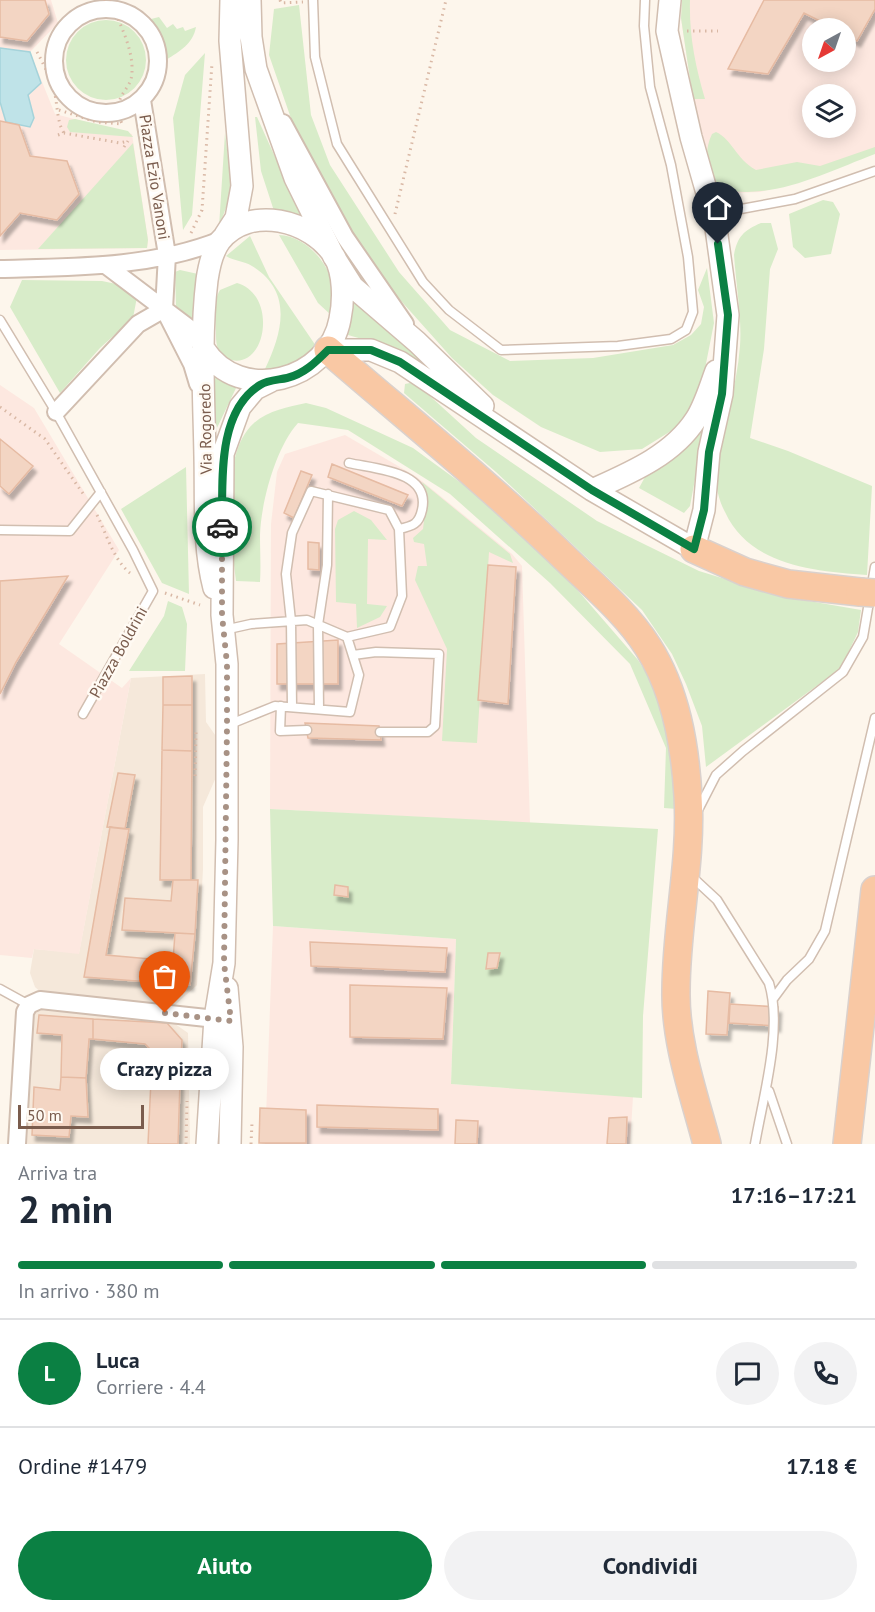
<!DOCTYPE html>
<html lang="it">
<meta charset="utf-8">
<style>
:root{--surface:#fff;--page:#f2f2f3;--text:#1f2937;--muted:#747a83;--line:#e0e1e3;--accent:#0b8043}
body{margin:0;font-family:"PT Sans",sans-serif;background:var(--page);color:var(--text);height:100vh;display:flex;flex-direction:column;font-size:22px;white-space:nowrap}
*{box-sizing:border-box;margin:0}
p{font-size:20px;color:var(--muted)}
.icon{flex:none;width:33px;height:33px;fill:none;stroke:currentColor;stroke-width:2;stroke-linecap:round;stroke-linejoin:round}
.map{position:relative;height:1144px;overflow:hidden}
.drawer{display:flex;flex-direction:column;background:var(--surface);flex:1}
.drawer>*{flex:none}
.needle{width:39px;rotate:220deg}
.tools{position:absolute;left:802px;top:18px;display:grid;gap:12px}
.tools a{display:grid;place-items:center;width:54px;height:54px;border-radius:50%;background:var(--surface);box-shadow:0 3px 15px #0003;font-size:30px}
.scale{position:absolute;left:18px;bottom:15px;width:126px;box-sizing:border-box;padding-left:6px;border:3px solid #7a5c4d;border-top:0;font-size:16px;line-height:21px;white-space:nowrap;color:#7a5c4d;-webkit-text-stroke:4px #fffaf3;paint-order:stroke}
.pin{position:absolute;display:grid;place-items:center;width:51px;height:51px;color:#fff;margin:-62px -26px;border-radius:50% 50% 50% 0;rotate:-45deg;box-shadow:0 0 6px #0007}
.pin .icon{rotate:45deg}
.courier{position:absolute;display:grid;place-items:center;width:60px;height:60px;margin:-30px;border:4px solid #0b8043;border-radius:50%;background:#fff;color:#222;box-shadow:0 2px 8px #0007}
.bubble{position:absolute;height:42px;border-radius:21px;background:var(--surface);box-shadow:0 3px 15px #0003;font-size:20px;font-weight:700;line-height:42px;text-align:center}
.overview em{font-style:normal;font-weight:700}
.overview div{display:flex;flex-direction:column-reverse}
.overview{display:flex;align-items:center;justify-content:space-between;height:102px;padding:0 18px}
h1{font-size:39px;font-weight:700;line-height:45px}
.bar{display:grid;grid-template-columns:repeat(4,1fr);gap:9px 6px;align-content:center;height:72px;padding:0 18px}
.bar i{height:8px;border-radius:4px;background:var(--line)}
.bar .selected{background:var(--accent)}
.bar p{grid-column:span 4}
.line{display:flex;align-items:center;gap:15px;padding:0 18px;border-top:2px solid var(--line)}
.line div{flex:1}
.round{display:grid;place-items:center;flex:none;width:63px;height:63px;border-radius:32px;background:var(--page)}
.cta{display:flex;gap:12px;margin-top:auto;padding:12px 18px}
.cta a{flex:1;height:69px;border-radius:36px;background:var(--accent);color:#fff;font-size:24px;font-weight:700;line-height:69px;text-align:center}
.cta a+a{background:var(--page);color:var(--text)}
.map>svg:first-child{display:block}
.residential{fill:#f5e8da}
.commercial{fill:#fde8e0;fill-rule:evenodd}
.green{fill:#d8ecc9}
.water{fill:#bfe3e8;stroke:#a5d3da;stroke-width:1.5}
.building{fill:#f3d5c3;stroke:#e6bba3;stroke-width:1.5;filter:url(#shadow)}
.lines{fill:none;stroke-linecap:round;stroke-linejoin:round}
.service-casing{stroke:#d1beb0;stroke-width:11}
.minor-casing{stroke:#d1beb0;stroke-width:20}
.tertiary-casing{stroke:#d1beb0;stroke-width:24}
.trunk-casing{stroke:#dad1cd;stroke-width:30}
.path{stroke:#d9b8a5;stroke-width:3;stroke-dasharray:1.5 4.5;stroke-linecap:butt}
.service{stroke:#fff;stroke-width:8}
.minor{stroke:#fff;stroke-width:16}
.tertiary{stroke:#fff;stroke-width:21}
.trunk{stroke:#f9c8a4;stroke-width:27}
.trunk-bridge-casing{stroke:#dad1cd;stroke-width:30;stroke-linecap:butt}
.trunk-bridge{stroke:#f9c8a4;stroke-width:27}
.done{stroke:#a89285;stroke-width:6;stroke-dasharray:0 10.8}
.route{stroke:#0b8043;stroke-width:8}
.labels{text-anchor:middle;stroke-width:5;stroke-linejoin:round;paint-order:stroke}
.street-label{font-size:16px;fill:#7a5c4d;stroke:#fffaf3}
</style>
<div class="map">
<svg width="875" height="1144" viewBox="0 0 875 1144">
<defs>
<filter id="shadow"><feDropShadow dx="3.5" dy="6" stdDeviation="1.5" flood-color="#0004"/></filter>
</defs>
<rect width="100%" height="100%" fill="#fdf6ec"/>
<!-- residential -->
<path class="residential" d="M205,674l1,48 21,30 -24,55v62l-6,116 -23,21 -123,-5 -16,-14 -5,-14 4,-24 45,4 52,-275z
M33,1010l135,9 20,14 2,111h-163z"/>
<!-- commercial -->
<path class="commercial" d="M0,0h51l7,23 -28,29 25,62 77,20 16,106 -1,8 -147,2z
M682,0h193v148l-63,30 -52,14 -26,1 -16,-5 -6,-9 -19,-80 -12,-81zM813,28h33v34h-33zM813,94h33v34h-33z
M0,385l34,23 85,142 -60,94 63,44 9,-10 -52,276 -45,-5 -2,9 -32,-3z
M345,435l72,42 95,77 10,12 8,257 -260,-14 1,-285 6,-52 8,-18z
M273,926l183,13 -5,145 182,13 -3,47h-365z"/>
<!-- green -->
<path class="green" d="M682,0h8c-1,35 5,65 15,99h-12l-12,-81z
M299,5l12,110 19,50 69,107 51,58 60,31 83,-3 80,-13 18,-10 10,-11 3,-17 -6,-17 9,-22 7,55 -14,71 -21,32 -37,23 -42,3 -59,-25 -48,-32 -41,-37 -58,-65 -56,-77 -44,-89 -25,-72 5,-46z
M159,17l8,11 6,-4 4,5 6,-2 2,4 11,-4c-3,17 -16,24 -30,33l-15,-41z
M66 60a40 40 0 1 1 80 0a40 40 0 1 1-80 0Z
M205,53l-13,162 -9,15 -10,-112 12,-43z
M255,117h2l46,102 -29,-8 -13,-40z
M75,119l53,12 5,6 -63,-5 -3,-5 2,-7z
M716,132c17,8 19,26 40,38l41,-8 23,4 55,-19v7c-48,18 -106,49 -157,34 -11,-16 -15,-36 -6,-54z
M225,133l7,58 -13,36z
M133,143l15,97 -1,8 -109,1z
M823,200l10,2 7,12 -9,40 -26,4 -12,-11 -4,-33z
M761,223h10l7,26 -8,20 -6,80 -14,89 38,13 84,35 -5,89c-53,-4 -117,-9 -142,-63 -6,-11 -10,-27 -9,-39 5,-43 21,-84 24,-127 2,-29 -4,-61 -6,-91 3,-18 10,-25 27,-32z
M279,235c27,1 52,29 54,55 1,8 -1,17 -2,25l-13,-12z
M250,236l19,41 47,69c-12,13 -33,25 -51,23 17,-36 29,-77 -13,-103 -8,-5 -18,-5 -26,-10z
M180,270l18,4 -6,45 -16,-13 -1,-34z
M22,280l80,1 19,4 16,12 -4,21 -33,30 -40,45 -50,-86z
M237,283c42,12 29,90 -9,76 -10,-4 -12,-14 -12,-23 0,-14 -4,-33 4,-46z
M353,300l17,11 63,61 -57,-29 -28,-8z
M218,377l19,9 -21,44 -3,-1 1,-50z
M410,383l9,3 57,52 121,83 102,50 81,25 81,14 -3,22 -17,36 -135,99 -4,-41 -16,-42 -14,-30 -30,-44 -146,-138 -92,-79 1,-9z
M306,403l20,5 87,40 70,51 91,87 64,74 18,27 19,61 2,61 -13,-1 2,-60 -36,-84 -80,-81 -100,-89 -102,-64 -50,-7c-22,24 -37,79 -38,112 0,16 1,31 0,47l-24,-1c-5,-42 -17,-127 18,-158 15,-13 34,-16 52,-20z
M705,426l-15,80 -6,7 -45,-25 6,-11 42,-31z
M186,467l3,127 -27,-11 -41,-74z
M422,482l88,72 3,9 -24,-11 -12,191 -35,-2 5,-92 -32,-69 3,-14h9l-3,-22 -10,-2 -1,-4 10,-9 4,-33z
M354,511l17,9 16,20 -19,-1 -1,65 20,2 -7,11 -23,11 -1,-24 -20,-2 -1,-73 3,-9z
M168,601l14,6 5,17 -2,47h-56l35,-55z
M270,809l388,20 -15,187 -1,82 -191,-14 5,-145 -183,-13z"/>
<!-- water -->
<path class="water" d="M0,48l30,4 11,31 -13,12 6,23 -4,9 -24,-5 -6,-20z"/>
<!-- building -->
<path class="building" d="M0,0h45l4,14 -22,27 -27,-4z
M764,0h111v9l-18,32 -11,-6v-7h-12l-30,-15 -36,61 -40,-5z
M0,121l19,4 11,31 37,5 12,33 -22,26 -37,-7 -20,23z
M0,439l33,27 -24,28 -9,-8z
M332,464l76,31 -6,11 -74,-29z
M301,471l11,4 -18,43 -10,-5z
M308,542l11,1v27l-11,-1z
M488,565l28,2 -8,137 -30,-4z
M68,576l-52,86 -16,32v-113z
M338,640v44h-61v-40z
M192,676v29h-29v-28z
M163,705h29v46l-30,-1z
M305,723l74,3 2,14 -73,-2z
M162,750l30,1 -1,129h-31z
M118,773l17,2 -10,54 -18,-2z
M110,827l19,2 -23,126 67,6 2,-28 20,1 -5,51 -106,-8z
M173,880h25l-3,54 -73,-4 3,-32 46,3z
M335,885l13,2v10l-14,-2z
M310,942l137,6 -2,24 -134,-6z
M488,953h12l-3,15 -11,1z
M350,985l97,3 -4,51 -93,-2z
M708,991l22,2 -3,42 -21,-1z
M730,1004l48,3 -1,19 -48,-3z
M39,1015l54,4v20h-4l-3,39 -25,-1 1,-42 -25,-2z
M93,1019l74,4 15,17 -2,41 -29,-1 1,-29 -7,-7 -52,-5z
M61,1077l25,1 2,39 -17,-1 -2,21 -37,-2 2,-48 26,3z
M151,1080l29,1 -2,63h-30z
M317,1105l121,4v21l-121,-3z
M260,1108l46,2v33h-47z
M627,1117l-1,27h-19l2,-26z
M456,1120l22,1 -1,23h-22z"/>
<g class="lines">
<!-- service casing -->
<g class="service-casing">
<path id="service" d="M313,0l2,57 22,87 86,138 26,28 52,40 117,-4 53,-7 15,-9 7,-18 -5,-55 -17,-92 -21,-78 -6,-61 1,-26
M714,214l81,-15 80,-28
M0,320l56,92 77,138 20,41 -70,123
M349,463c26,6 82,8 73,47 -3,14 -9,16 -23,19
M0,530l70,1 31,-39
M224,630l27,-6 56,-4 40,17 12,38 -9,37 -75,-6 -47,19
M353,655l23,-3 63,2 -4,72 -7,6h-48
M281,706l-1,25 27,-1
M292,707l-1,-86 -5,-47 6,-41 19,-42 78,19 10,19 3,67 -12,31 -43,10
M319,709l-1,-84 9,-60 1,-71
M698,810l18,-35 27,-24 100,-79 20,-35 12,-70
M690,875l27,25 52,83c14,47 -6,114 -14,161
M0,989l29,16
M773,999l14,-19 22,-21 16,-28 50,-213
M769,1091l18,53"/>
</g>
<!-- minor casing -->
<g class="minor-casing">
<path id="minor" d="M54 61a52 52 0 1 1 104 0a52 52 0 1 1-104 0Z
M142,100l25,155 -3,54 28,55 6,20
M283,123l62,114 60,87
M107,266l82,62 15,21
M0,269c74,-2 151,-1 221,-29
M56,412l82,-88 26,-15
M17,1144l8,-132 4,-7 11,-5 185,20"/>
</g>
<!-- tertiary casing -->
<g class="tertiary-casing">
<path id="tertiary" d="M250,0l1,37 5,32 39,109 39,79 19,30 64,55 66,64
M225,235l11,-17 6,-32 -12,-145 1,-41
M204,349c36,56 125,32 136,-30 4,-19 4,-46 -6,-63 -22,-36 -85,-52 -114,-15 -8,11 -11,25 -13,39 -7,58 -3,119 -2,177 1,43 -2,89 9,131
M328,350h43l29,12 192,128 102,59 10,-39 5,-58 13,-58 6,-79 -13,-94 -24,-84 -24,-106 3,-31
M592,490c38,-17 81,-35 104,-71 9,-14 14,-32 20,-48
M227,988l5,59 -2,97
M207,1144l8,-126 9,-55 3,-123v-176l-5,-49 1,-161 17,-47 15,-18 16,-8"/>
</g>
<!-- trunk casing -->
<g class="trunk-casing">
<path id="trunk" d="M328,350c80,69 163,136 239,210 28,27 60,54 81,87 28,44 37,98 40,149 4,66 -12,129 -12,195 -1,51 18,104 31,153
M694,549l51,23 43,12 72,8
M847,1144l28,-254"/>
</g>
<!-- path -->
<path class="path" d="M280,0l1,3 22,-1
M687,31h31
M37,52c6,11 12,23 16,35 5,14 3,34 11,46
M59,110l38,12 25,2c-12,-30 10,-32 10,-52 1,-22 -10,-43 -18,-63l2,-6 -15,-3
M58,135l6,-2 56,10 8,-2
M124,147l4,-6
M395,214l51,-214
M191,233l11,-23 10,-147
M0,407l45,32 39,56
M97,515c10,20 16,44 33,58
M165,593l35,12
M195,776l1,-44
M186,1144l1,-43
M251,1144l1,-21"/>
<!-- service -->
<use href="#service" class="service"/>
<!-- minor -->
<use href="#minor" class="minor"/>
<!-- tertiary -->
<use href="#tertiary" class="tertiary"/>
<!-- trunk -->
<use href="#trunk" class="trunk"/>
<!-- trunk-bridge casing -->
<g class="trunk-bridge-casing">
<path id="trunk-bridge" d="M860,592l15,1"/>
</g>
<!-- trunk-bridge -->
<use href="#trunk-bridge" class="trunk-bridge"/>
</g>
<g class="lines">
<!-- done -->
<path class="done" d="M165,1013l66,8 -7,-58 3,-238v-61l-5,-49v-88"/>
<!-- route -->
<path class="route" d="M222,527c1,-43 -6,-115 38,-142 8,-5 18,-5 27,-7 17,-4 29,-16 41,-28h43l29,12 192,128 102,59 10,-39 5,-58 13,-58 6,-79 -10,-71"/>
</g>
<g class="labels">
<!-- street labels -->
<g class="street-label">
<text transform="translate(155 177) rotate(81)" y="6">Piazza Ezio Vanoni</text>
<text transform="translate(205 429) rotate(-91)" y="6">Via Rogoredo</text>
<text transform="translate(118 652) rotate(-61)" y="6">Piazza Boldrini</text>
</g>
</g>
</svg>
<div class="tools">
<a><svg class="needle" viewBox="-14 -14 28 28"><path d="M0-13l5 13h-10z" fill="#e53935"/><path d="M0 13l5-13h-10z" fill="#747a83"/></svg></a>
<a><svg class="icon" aria-label="layers" viewBox="0 0 24 24"><path d="M12 4l9 5-9 5-9-5zM3 14l9 5 9-5"/></svg></a>
</div>
<div class="scale">50 m</div>
<div class="pin" style="left:165px;top:1013px;background:#ea580c"><svg class="icon" aria-label="bag" viewBox="0 0 24 24"><path d="M5 8h14l-1 12H6zM9 8a3 3 0 0 1 6 0"/></svg></div>
<div class="pin" style="left:718px;top:244px;background:#1f2937"><svg class="icon" aria-label="home" viewBox="0 0 24 24"><path d="M3 11l9-7 9 7M6 9v11h12V9"/></svg></div>
<div class="courier" style="left:222px;top:527px"><svg class="icon" aria-label="car" viewBox="0 0 24 24"><path d="M5 17H2v-5l4-1 3-4h7l3 4 3 1v5h-3M9 17h6M6 11h13"/><circle cx="7" cy="17" r="2"/><circle cx="17" cy="17" r="2"/></svg></div>
<div class="bubble" style="left:100px;top:1048px;width:129px">Crazy pizza</div>
</div>
<section class="drawer">
<div class="overview"><div><h1>2 min</h1><p>Arriva tra</p></div><em>17:16–17:21</em></div>
<div class="bar"><i class="selected"></i><i class="selected"></i><i class="selected"></i><i></i><p>In arrivo · 380 m</p></div>
<div class="line" style="height:108px"><b class="round" style="background:var(--accent);color:#fff">L</b><div><b>Luca</b><p>Corriere · 4.4</p></div><a class="round"><svg class="icon" aria-label="chat" viewBox="0 0 24 24"><path d="M4 5h16v11H9l-5 4z"/></svg></a><a class="round"><svg class="icon" aria-label="phone" viewBox="0 0 24 24"><path d="M5 4h4l2 5-3 2q2 4 5 5l2-3 5 2v4C11 20 4 13 5 4z"/></svg></a></div>
<div class="line" style="height:78px"><div>Ordine #1479</div><b>17.18 €</b></div>
<div class="cta"><a>Aiuto</a><a>Condividi</a></div>
</section>
